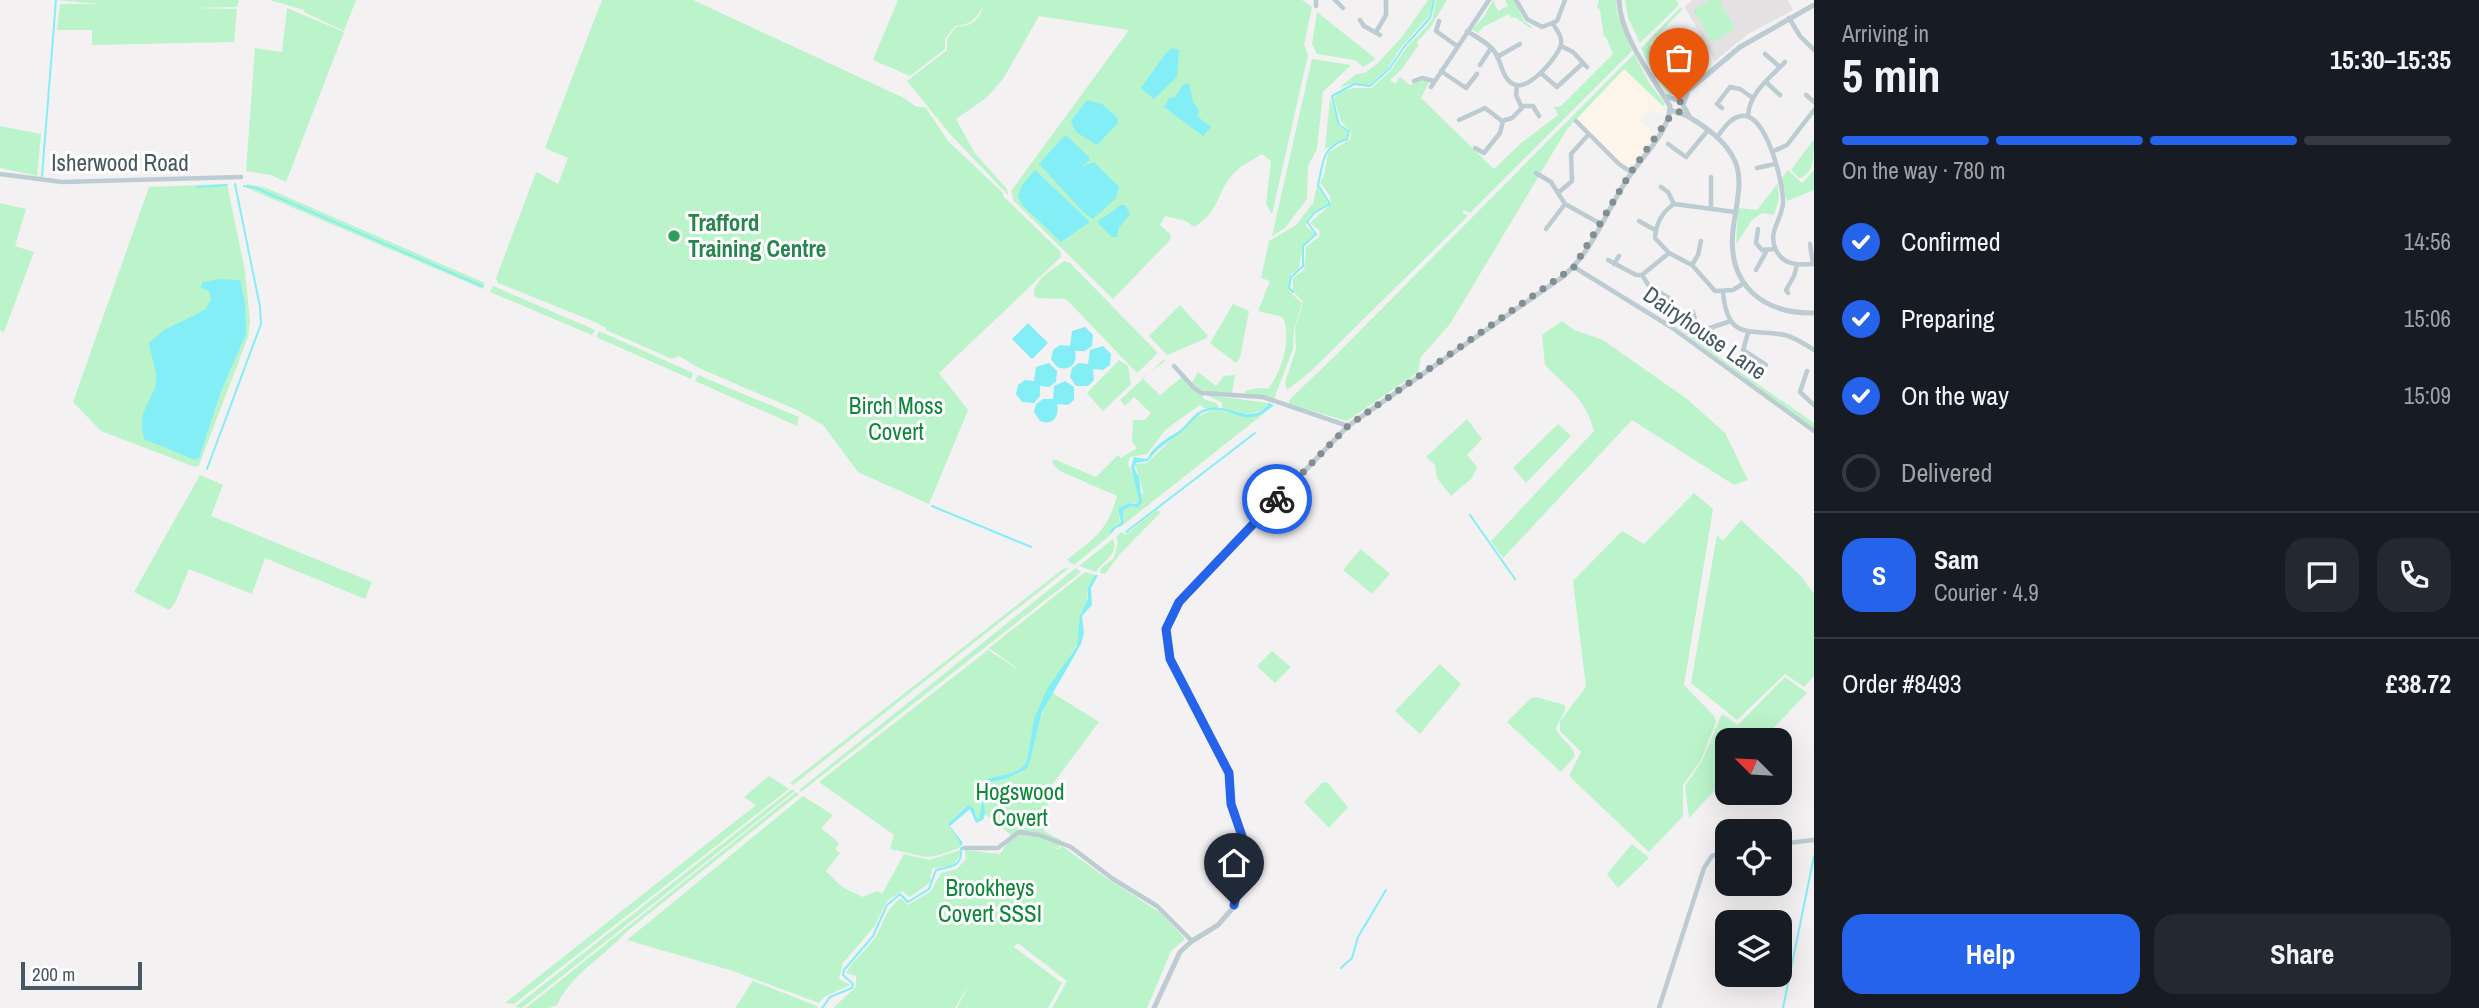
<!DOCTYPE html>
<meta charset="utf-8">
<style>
:root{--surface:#171b24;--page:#242831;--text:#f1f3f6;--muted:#9ea1a6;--line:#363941;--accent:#2563eb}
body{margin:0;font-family:"Archivo Narrow",sans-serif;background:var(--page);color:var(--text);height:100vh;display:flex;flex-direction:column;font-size:26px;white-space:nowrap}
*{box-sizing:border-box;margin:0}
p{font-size:23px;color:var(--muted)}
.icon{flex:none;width:38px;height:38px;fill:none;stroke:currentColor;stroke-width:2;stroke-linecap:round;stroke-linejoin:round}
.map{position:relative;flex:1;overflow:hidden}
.panel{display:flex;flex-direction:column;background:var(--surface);width:665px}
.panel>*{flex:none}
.needle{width:46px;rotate:294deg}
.buttons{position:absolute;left:1715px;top:728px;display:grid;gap:14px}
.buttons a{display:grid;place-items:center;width:77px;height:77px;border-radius:14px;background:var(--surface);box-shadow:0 7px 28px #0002;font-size:35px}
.scale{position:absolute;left:21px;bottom:18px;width:121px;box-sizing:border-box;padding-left:7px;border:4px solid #465861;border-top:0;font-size:19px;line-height:24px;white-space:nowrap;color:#465861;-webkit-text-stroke:5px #fff;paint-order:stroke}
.pin{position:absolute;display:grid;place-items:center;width:60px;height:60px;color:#fff;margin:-72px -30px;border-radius:50% 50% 50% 0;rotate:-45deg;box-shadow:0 0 7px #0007}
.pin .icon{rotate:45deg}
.courier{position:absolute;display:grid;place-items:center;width:70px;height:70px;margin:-35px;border:5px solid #2563eb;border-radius:50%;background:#fff;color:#222;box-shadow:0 2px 9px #0007}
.summary em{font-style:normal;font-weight:800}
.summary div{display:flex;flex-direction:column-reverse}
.summary{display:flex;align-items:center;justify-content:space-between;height:119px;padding:0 28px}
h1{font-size:46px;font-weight:800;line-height:52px}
.bar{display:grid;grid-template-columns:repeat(4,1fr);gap:10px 7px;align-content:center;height:84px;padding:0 28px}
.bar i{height:9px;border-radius:5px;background:var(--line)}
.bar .current{background:var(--accent)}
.bar p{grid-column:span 4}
.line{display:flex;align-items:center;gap:18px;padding:0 28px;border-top:2px solid var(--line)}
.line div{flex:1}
.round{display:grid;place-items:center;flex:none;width:74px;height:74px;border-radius:21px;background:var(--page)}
ol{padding:0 28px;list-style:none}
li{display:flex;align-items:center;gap:21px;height:77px}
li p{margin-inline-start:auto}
li .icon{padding:7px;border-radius:50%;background:var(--accent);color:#fff;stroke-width:4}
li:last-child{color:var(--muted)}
li i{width:38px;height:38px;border:4px solid var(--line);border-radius:50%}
.cta{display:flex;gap:14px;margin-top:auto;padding:14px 28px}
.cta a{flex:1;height:80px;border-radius:21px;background:var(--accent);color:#fff;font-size:28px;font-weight:800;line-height:80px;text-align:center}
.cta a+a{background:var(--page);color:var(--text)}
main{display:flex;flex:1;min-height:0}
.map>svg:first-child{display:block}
.commercial{fill:#fef5ea}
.education{fill:#e4e1e3}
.green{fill:#bbf4ca}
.water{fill:#84eef6}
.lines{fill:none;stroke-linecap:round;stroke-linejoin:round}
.stream{stroke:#84eef6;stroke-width:2}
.minor{stroke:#bdcbd2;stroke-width:4.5}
.tertiary{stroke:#bdcbd2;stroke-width:5}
.done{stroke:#838e93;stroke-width:7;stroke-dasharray:0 12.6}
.route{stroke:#2563eb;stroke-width:9}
.leisure-dot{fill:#2e9e5b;stroke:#fff;stroke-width:2.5}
.labels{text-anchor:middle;stroke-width:6;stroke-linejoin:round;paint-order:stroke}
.street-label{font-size:23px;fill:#465861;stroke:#fff}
.leisure-label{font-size:23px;font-weight:bold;fill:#27864d;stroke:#fff;text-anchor:start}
.park-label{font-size:23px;fill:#0d8639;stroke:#fff}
</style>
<main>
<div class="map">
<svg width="1814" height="1008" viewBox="0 0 1814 1008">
<rect width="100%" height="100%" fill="#f3f1f1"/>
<!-- commercial -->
<path class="commercial" d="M1624,69l38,35 3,10 -16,-3 -10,9 16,13 -14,23 -14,12 -52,-50z"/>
<!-- education -->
<path class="education" d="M1692,0h96l5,10 -45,24 -33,27 -30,-54z"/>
<!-- green -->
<path class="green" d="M57,0h182l-2,7 -45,1 45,1 -3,33 -142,3v-15h-35l3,-26h39z
M270,0h86l-12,31 -40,-19v-2z
M602,0h91l211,98 11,8 11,2 22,33 55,52v3l57,55 1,6 -122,116 29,37 -39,94 -71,-32 -35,-47 -26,-15 -96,-41 -22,-13 -7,3 -66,-29v-2l-11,-6 -97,-39 -2,-5 39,-103 2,-3 21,12 10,-26 -23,-10z
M898,0h83l1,2v-2h320l10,7 -8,38 4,10 -36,159 -6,-10 5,-43 -9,-7c-9,6 -21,11 -28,19 -19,21 -12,36 -40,54l-8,-6 -21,-5 -5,9 11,10 -1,5 -57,59 -99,-98 -3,-10 118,-161 -90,-14 -36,63 -17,19 -30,21 18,33 33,37 1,6 -58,-61 -43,-53 40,-31v-11l9,-12c15,-1 22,-5 27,-20 -8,12 -12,18 -28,19l-10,13v10l-35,27 -37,-16z
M1428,0h5l-4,16 -28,31 -13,21 -19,17 -16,-2 -14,5 16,-13 11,-3 12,-9 24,-26z
M1436,0h11l-17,28 -13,14 1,4 -17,24 -11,10 5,4 5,-7 10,8 11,-5 8,2 -8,16 73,71 27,-26 37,-28 -4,-8 7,-1 52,-52 -7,-17h-2l-4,-27 -3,-3 2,-7h17l1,12 15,39 -162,162 -6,-3 -2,2 6,4 -158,156 -23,18 -2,-8 11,-33 -1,-21 8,-26 -10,-11v-13l11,-8 2,-23 14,-11 -1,-6 -9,-7 21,-19 -1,-8 -10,-14 4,-6 4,-23 22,-14 1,-7 -10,-11 -7,-23c10,-12 24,-10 38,-10l19,-18 16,-23 25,-27z
M1493,0l5,11 10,-5 -3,-6h9l10,21 9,7h-3l-15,-11 -4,1 -2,-4 -26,13 -5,6 -6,-4 12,-12z
M1625,0h51l3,5 -39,38 -12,-25z
M1711,0h8l16,29 -23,13 -19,-32z
M1681,7l1,3 -32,33 19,47 5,3 8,-1 -12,3 -15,-18 -14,-29z
M287,8l57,24 -58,150 -15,-7 -25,-4 9,-123 27,4z
M1317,12l59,47 -13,8 -8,-7 -38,-6 -5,-10z
M1634,54l14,27 17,23 -2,2 -39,-37 -57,60 -117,195 -29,33 -3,15 -71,49 -58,-17v-4l47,-45z
M1312,59l39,6 -28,27 -6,57 -9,17 -1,33 -22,29 -13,8z
M1330,98l7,18 1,10 11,5 -3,7 -21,11z
M0,126l41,8 -4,42 -37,-8z
M1814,139c0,15 0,37 -15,39l-8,-8z
M1788,170l14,13 12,-13v20l-27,11 -6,-22z
M1778,183l1,16 -5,16 -12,-2 -9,6 -17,25 2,-36 19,2z
M227,184l18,87 5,50 -2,16 -49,128 -4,2 -94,-36 -28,-29 76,-215z
M247,184l17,3 221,96 -2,6 -236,-101z
M1317,185l12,20c-10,5 -23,8 -23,21l9,8 -12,11 -4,23 -8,6 -2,17 13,12 -8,26 -1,20 -19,50 -29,-6v-2l13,-3 10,1c14,-19 24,-49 15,-72l-25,-6 12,-30 -9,-3 8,-37 27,-16 17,-22z
M0,203l26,6 -11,37 19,6 -30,80 -4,-2z
M1064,261l6,2 86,88 1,3 -20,19 -71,-74 -29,-1 -3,-3c0,-16 18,-25 30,-34z
M493,286l102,44 -3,5 -102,-43z
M1233,304l16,7 -9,47 -4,5 -26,-20z
M1180,305l28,31 -3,3 -38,16 -18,-19z
M1562,321l12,9 29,10 84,59 38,34 23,47 -14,5 -102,-65 -129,138 -12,-17 103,-110c-9,-34 -26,-42 -49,-66l-3,-30z
M1674,321l45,36 95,66v6l-142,-105z
M599,331l94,42 -2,6 -95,-42z
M1119,360l9,6 3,18 -28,27 -16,-18z
M1163,360l5,2 -3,-1 -23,17 18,17 22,-18 21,17v5l13,4 3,5h-15l-4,-3 -34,24 -19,25 -17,3 -2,7 7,15 4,21 -4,4 -4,-1 -13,6 2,13 -9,7 -2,7 -35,29 -7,-5c28,-23 40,-28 50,-64l-57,-25 -8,-8 2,-4 42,18 22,-22 3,3 16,-10 -5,-6 1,-22h12l6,-7 -17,-16 -9,9 -5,-6z
M1237,365l-5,28c-16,1 -28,1 -40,-10l6,-11 18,14 8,-10 11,-1z
M698,375l101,42 -2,9 -102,-45z
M1207,395l62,8c-12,16 -29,9 -46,6l-2,-7z
M1214,409l35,8 18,-6 -144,114v-14l7,-5 8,2 5,-17 -8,-27 12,-1 47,-45z
M1467,419l15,20 -15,16 10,12 -5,11 -21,18 -14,-18 -2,-13 -9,-8z
M1558,424l13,12 -45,47 -13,-15z
M200,475l23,10 -12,31 161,66 -7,17 -100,-41 -13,36 -63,-25 -14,34 -6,7 -35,-18z
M1694,493l19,16 -29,176 30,31 2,6 -15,38 -18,25v31l-34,36 -80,-76 12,-24 -21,-21v-10l26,-34 -13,-106 49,-50 22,13z
M1157,510l4,2 -41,42 -15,20 -5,-1 1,-5 13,-10 4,-17 -2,-4 6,-5 3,3z
M1741,520l59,55 14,19v82l-10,11 -19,-13 -48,46 -46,-37 26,-148 6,6z
M1113,539c6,16 -10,21 -17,33l-17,-6z
M1361,549l29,25 -18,20 -29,-24z
M1069,568l-276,217 -3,-2 273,-214z
M1076,568l5,4 -280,220 -2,-2z
M1085,572l10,3 -7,12 -1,19 -7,10v24l-31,49 -15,34 -7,38c-11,18 -35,12 -48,25l3,17 -3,16 -3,-2 -1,-7 -10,-3 -17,17 12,19 -1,5 -23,8 -11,1 -35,-8 4,-14 -75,-53 169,-132 34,22 -33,-24z
M1272,651l19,16 -16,16 -18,-17z
M1440,664l21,20 -41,50 -25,-23z
M1785,677l22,16 -45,47h-35v37l-38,41 -4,-32 17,-25 20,-47 16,11z
M1051,692l48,30 -53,71 3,23 -5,15 17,9 -2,8 -11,-1 11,2 3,-3 43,31 57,37 23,25 -14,12 -24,57h-95l15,-27 -49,-38 -4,4 48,36 -14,25h-91l14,-27 -16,27h-122l23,-21v-11l-10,-3c8,-14 21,-23 30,-37 8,-14 10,-27 25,-38l7,7 23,-14 10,-18 16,-4 9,-10 -1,-9 35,4 12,-18 -27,-22 -2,-29 23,-6 22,-11 9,-42z
M1535,697l30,8v5l-9,18c4,12 17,16 19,28l-14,16 -54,-50 23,-23z
M769,776l20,13 -275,215 -9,-1 251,-198 -12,-8z
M1327,782l21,25 -19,21 -25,-26 18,-19z
M792,789l3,2 -273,217 -7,-1z
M796,792l3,2 -173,138c-22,25 -55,42 -69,73l-8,3h-23z
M803,796l30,19 -12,13 18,15 -4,6 5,4 -14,18 16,16 21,10 14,-6 5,3 22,-40 25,6 31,-10v5l-7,11 -20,2 -3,8 2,5 -22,16 -8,-6 -15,10 -13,26 -31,36 -4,16 11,6 -26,12 -5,6 -86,-32 -106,-31z
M1632,844l17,14 -31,30 -11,-14z
M753,981l64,25 1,2h-83z"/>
<!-- water -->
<path class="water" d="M1173,48l6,2 -2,27 -23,22 -13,-11 25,-35z
M1189,83l4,19 6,8 -2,6 14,11 -8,9 -39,-29 5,-9 6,-1 8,-12z
M1087,100l15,4 16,14 -1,6 -20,21 -21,-13 -5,-11z
M1067,136l22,21 1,3 -8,7 12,-5 25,25 -3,11 -23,21 -9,-6 -45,-49 24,-27z
M1035,170l55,52 -29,20 -39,-37 -4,-9 4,-11z
M1121,205h4l5,9 -11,14 -2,9h-5l-15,-15z
M219,279l21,1 5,24 1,30 -25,57 -22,67 -4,2 -51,-21c-6,-27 2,-28 11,-52 4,-14 -4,-29 -6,-44l15,-13 41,-20 6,-11 -2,-8 -9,-4 3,-5z
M1028,323l20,20 -16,16 -20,-20z
M1085,327l8,8 -1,11 -7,5h-10c3,12 -5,21 -18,16l-6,-8 2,-9 7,-5 10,1 2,-15z
M1103,346l8,8 -1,11 -7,5 -10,-1 1,11 -6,6h-12l-6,-9 2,-9 7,-5 9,1 2,-14z
M1049,363l8,8 -1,11 -7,5 -9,-1v10l-6,7 -12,-1 -6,-8 2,-9 7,-5 9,1 2,-14z
M1065,381l9,6v13l-6,5 -11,-1c3,13 -5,22 -17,17l-6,-9 2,-8 7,-5h10l1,-13z
M1269,403l5,2c-29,26 -37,3 -62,5 -15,1 -20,14 -31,22 -14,12 -21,13 -33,29l-12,2 -2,5 5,9 3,25 -4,6 -8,-2 -7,5v14l-7,3 -7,8 2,-7 10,-7 -3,-13 10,-6 8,1 3,-4 -8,-33 3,-10 13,2c8,-14 19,-20 32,-28 11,-8 14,-20 30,-23 19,-4 45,18 60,-5z
M1095,575h3l-7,13 1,17 -10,11 2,17 -3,11 -39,68 -14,56 -22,11 -23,5 2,30 -2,6 -7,3 -6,-14 -20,17 13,17 -4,5 1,-5 -12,-19 20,-19 6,3 2,9 3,2 3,-16 -2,-20c14,-10 36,-4 47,-22l7,-42 13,-30 30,-43 3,-30 8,-17v-12z"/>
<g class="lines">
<!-- stream -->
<path class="stream" d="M42,176l14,-176
M244,186l12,2 226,98
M197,187l30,-2
M1293,292l-4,-4 2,-11 12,-11v-20l13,-12 -9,-12 7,-9 16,-9 -12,-19c6,-25 3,-37 29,-46l2,-8 -10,-6 -7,-29 22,-12 16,2 20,-18 14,-21 26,-29 4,-18
M207,469l54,-145 -1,-17 -25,-123
M932,506l99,41
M1470,515l45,64
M1126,532l129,-99
M1341,968l11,-10 6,-21 28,-47
M822,1008l8,-11 22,-9 1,-4 -10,-9 1,-5 29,-34 14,-31 13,-11 8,8 21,-13 7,-19c14,-3 27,-3 25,-22
M1783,1008l31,-152"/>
<!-- minor -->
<path class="minor" d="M1335,0l8,8
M1516,0l11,19 15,8 15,-6 8,-21
M1316,6v-6
M1789,18l11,18 14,14
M1360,20l4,6 16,9
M1439,21l-3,10 21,15
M1467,31c9,6 24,13 29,23 6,10 7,28 20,31 14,4 43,-29 45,-41 1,-8 -4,-14 -8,-20
M1376,32l10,-17v-15
M1561,46l12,6 14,15
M1765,54l15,13
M1497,57l23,-13
M1480,65l11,-17
M1441,71l25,17 11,-14
M1541,73l16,14 26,-24
M1414,81l8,-3 12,3
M1766,82l14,13
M1431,87l58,-87
M1806,95l8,7
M1521,106h12l6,10
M1722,108l-5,-4 13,-17 10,2 13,9
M1748,115c2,-23 22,-37 37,-53
M1459,120l26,-12 17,13 10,-3 10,-10 -6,-13 1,-10
M1576,121l43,43 12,8
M1717,137c7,-9 13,-19 24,-21 25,-5 43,68 42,87 -1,17 -16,29 -7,47 8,16 23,15 38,14
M1668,144l18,13 22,-27
M1475,148l9,5 16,-20 3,-12
M1772,152l15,-7 27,-35
M1757,168l18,-4
M1536,173l15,9 14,22 36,20
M0,174l62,8 179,-5
M1711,177v30
M1661,187l7,5 6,12
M1558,193l14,-12 -1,-27 18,-20
M1735,212l-61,-8c-12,8 -18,20 -19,34l14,15 23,12 23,26 18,-1 11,-7
M1639,221l16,9
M1546,229l19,-25
M1758,229l-2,14 6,7 13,-1
M1810,244l3,20
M1608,260l28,15h6l27,-22
M1614,264l5,-8
M1692,265l6,-10 3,-14
M1574,267l97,60 143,104
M1756,270l10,-18
M1642,275l7,11 20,12
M1723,293c5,49 27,35 62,42 11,3 20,9 29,15
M1788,293l-2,-3 8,-14 3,-11
M1693,312l3,11 11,6 24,-8
M1748,333l-5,17 23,15
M1174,366l20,22 8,5 61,4 85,29
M1807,371l-7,21 14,13
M1780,844l34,-4
M964,848h34l21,-16 20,3 32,12 42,32 44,27 35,35
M1659,1008l45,-140 8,-12 15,-5"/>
<!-- tertiary -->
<path class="tertiary" d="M1687,94l-4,11 6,11
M1665,96l12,4 63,-53 74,-42
M1670,109c6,5 12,4 19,8 18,11 37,24 46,44 9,21 0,48 -2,69 -6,55 30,84 81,83
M1154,1008l26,-56 12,-11 26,-16 14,-16 6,-14 6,-32 -1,-26 -12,-33 -4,-36 -53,-99 -7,-19v-27l19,-29 162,-168 213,-148c34,-27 47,-74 72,-107 13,-18 37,-42 37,-65 -18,-30 -50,-70 -51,-106"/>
</g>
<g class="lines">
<!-- done -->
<path class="done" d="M1277,499l71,-73 226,-159 57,-95 37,-53 14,-9 1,-5 -4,-5"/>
<!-- route -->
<path class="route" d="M1234,905l8,-31 2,-32 -13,-38 -2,-31 -59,-114 -4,-30 13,-27 98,-103"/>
</g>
<!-- markers -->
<circle class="leisure-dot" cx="674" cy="236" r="7"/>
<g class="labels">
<!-- street labels -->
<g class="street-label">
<text x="120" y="171">Isherwood Road</text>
<text transform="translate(1705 333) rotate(35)" y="8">Dairyhouse Lane</text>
</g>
<!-- leisure labels -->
<g class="leisure-label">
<text x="688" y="231">Trafford<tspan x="688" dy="26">Training Centre</tspan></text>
</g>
<!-- park labels -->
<g class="park-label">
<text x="896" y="414">Birch Moss<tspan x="896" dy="26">Covert</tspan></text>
<text x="1020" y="800">Hogswood<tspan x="1020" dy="26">Covert</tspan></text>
<text x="990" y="896">Brookheys<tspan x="990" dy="26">Covert SSSI</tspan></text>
</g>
</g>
</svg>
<div class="buttons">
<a><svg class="needle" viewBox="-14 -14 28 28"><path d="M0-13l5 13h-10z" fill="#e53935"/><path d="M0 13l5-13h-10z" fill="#9ea1a6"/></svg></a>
<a><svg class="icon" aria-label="locate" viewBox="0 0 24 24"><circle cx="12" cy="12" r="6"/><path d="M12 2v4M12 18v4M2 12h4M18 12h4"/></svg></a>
<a><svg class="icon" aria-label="layers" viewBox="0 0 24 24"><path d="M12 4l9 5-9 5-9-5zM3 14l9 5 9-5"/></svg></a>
</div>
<div class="scale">200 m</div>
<div class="pin" style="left:1679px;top:100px;background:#ea580c"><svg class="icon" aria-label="bag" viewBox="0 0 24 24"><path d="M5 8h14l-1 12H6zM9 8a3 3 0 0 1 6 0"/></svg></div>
<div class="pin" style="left:1234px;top:905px;background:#1f2937"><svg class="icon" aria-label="home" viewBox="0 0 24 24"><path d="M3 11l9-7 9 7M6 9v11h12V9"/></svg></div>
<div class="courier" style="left:1277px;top:499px"><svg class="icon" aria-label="bike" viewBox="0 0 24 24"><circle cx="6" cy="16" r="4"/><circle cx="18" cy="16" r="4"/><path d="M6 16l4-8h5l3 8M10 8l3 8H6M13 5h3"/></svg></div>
</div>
<section class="panel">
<div class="summary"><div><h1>5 min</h1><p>Arriving in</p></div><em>15:30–15:35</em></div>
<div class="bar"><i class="current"></i><i class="current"></i><i class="current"></i><i></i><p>On the way · 780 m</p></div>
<ol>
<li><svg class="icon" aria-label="check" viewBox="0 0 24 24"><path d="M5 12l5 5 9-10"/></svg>Confirmed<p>14:56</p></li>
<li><svg class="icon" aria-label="check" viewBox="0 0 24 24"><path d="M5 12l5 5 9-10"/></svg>Preparing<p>15:06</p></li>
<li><svg class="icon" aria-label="check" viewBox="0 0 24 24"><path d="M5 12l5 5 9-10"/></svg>On the way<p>15:09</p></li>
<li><i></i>Delivered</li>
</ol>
<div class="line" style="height:126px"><b class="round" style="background:var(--accent);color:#fff">S</b><div><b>Sam</b><p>Courier · 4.9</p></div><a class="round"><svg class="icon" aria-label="chat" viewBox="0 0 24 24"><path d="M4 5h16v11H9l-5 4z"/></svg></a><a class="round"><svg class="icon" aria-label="phone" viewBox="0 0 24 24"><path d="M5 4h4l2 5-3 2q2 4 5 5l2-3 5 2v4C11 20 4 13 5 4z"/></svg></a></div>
<div class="line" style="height:91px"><div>Order #8493</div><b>£38.72</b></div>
<div class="cta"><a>Help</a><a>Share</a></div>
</section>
</main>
